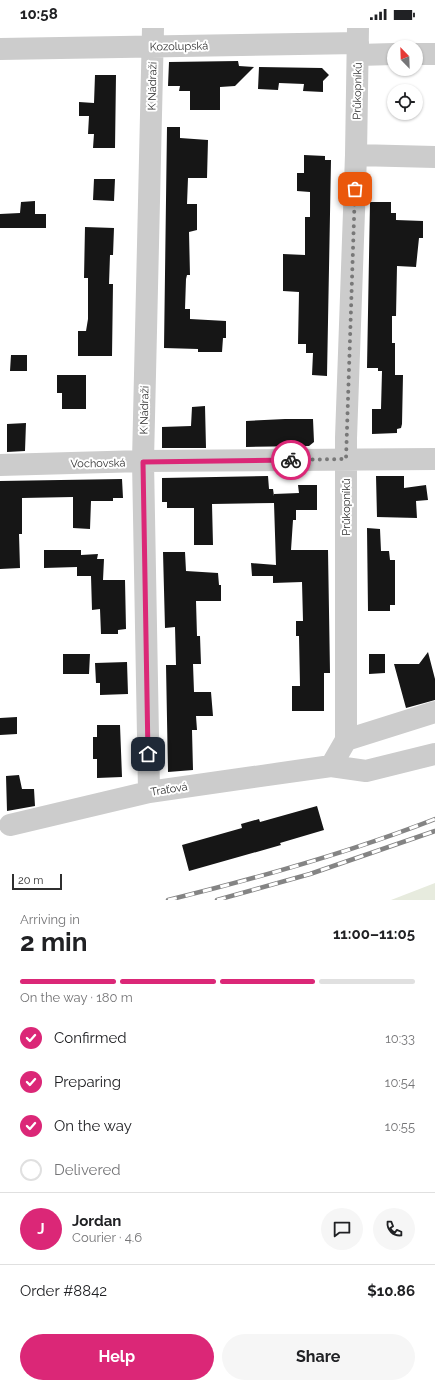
<!DOCTYPE html>
<meta charset="utf-8">
<style>
:root{--surface:#fff;--page:#f6f6f6;--text:#202124;--muted:#757577;--line:#e0e0e0;--accent:#db2777}
body{margin:0;font-family:Raleway,sans-serif;background:var(--page);color:var(--text);height:100vh;display:flex;flex-direction:column;font-size:15px;white-space:nowrap}
*{box-sizing:border-box;margin:0}
p{font-size:13px;color:var(--muted)}
.icon{flex:none;width:22px;height:22px;fill:none;stroke:currentColor;stroke-width:2;stroke-linecap:round;stroke-linejoin:round}
.map{position:relative;height:872px;overflow:hidden}
.side{display:flex;flex-direction:column;background:var(--surface);flex:1}
.side>*{flex:none}
.needle{width:26px;rotate:337deg}
.buttons{position:absolute;left:387px;top:12px;display:grid;gap:8px}
.buttons a{display:grid;place-items:center;width:36px;height:36px;border-radius:50%;background:var(--surface);box-shadow:0 1px 3px #0004;font-size:20px}
.scale{position:absolute;left:12px;bottom:10px;width:50px;box-sizing:border-box;padding-left:4px;border:2px solid #2f2f2f;border-top:0;font-size:11px;line-height:14px;white-space:nowrap;color:#2f2f2f;-webkit-text-stroke:3px #fff;paint-order:stroke}
.pin{position:absolute;display:grid;place-items:center;width:34px;height:34px;color:#fff;margin:-17px;border-radius:8px;box-shadow:0 2px 6px #0006}
.courier{position:absolute;display:grid;place-items:center;width:40px;height:40px;margin:-20px;border:3px solid #db2777;border-radius:50%;background:#fff;color:#222;box-shadow:0 1px 5px #0007}
.summary em{font-style:normal;font-weight:700}
.summary div{display:flex;flex-direction:column-reverse}
.summary{display:flex;align-items:center;justify-content:space-between;height:68px;padding:0 20px}
h1{font-size:26px;font-weight:700;line-height:30px}
.bar{display:grid;grid-template-columns:repeat(4,1fr);gap:6px 4px;align-content:center;height:48px;padding:0 20px}
.bar i{height:5px;border-radius:3px;background:var(--line)}
.bar .selected{background:var(--accent)}
.bar p{grid-column:span 4}
.line{display:flex;align-items:center;gap:10px;padding:0 20px;border-top:1px solid var(--line)}
.line div{flex:1}
.round{display:grid;place-items:center;flex:none;width:42px;height:42px;border-radius:21px;background:var(--page)}
ol{padding:0 20px;list-style:none}
li{display:flex;align-items:center;gap:12px;height:44px}
li p{margin-inline-start:auto}
li .icon{padding:4px;border-radius:50%;background:var(--accent);color:#fff;stroke-width:4}
li:last-child{color:var(--muted)}
li i{width:22px;height:22px;border:2px solid var(--line);border-radius:50%}
.cta{display:flex;gap:8px;margin-top:auto;padding:8px 20px}
.cta a{flex:1;height:46px;border-radius:24px;background:var(--accent);color:#fff;font-size:16px;font-weight:700;line-height:46px;text-align:center}
.cta a+a{background:var(--page);color:var(--text)}
.status{display:flex;justify-content:space-between;align-items:center;height:28px;padding:0 20px;background:var(--surface);direction:ltr}
.status svg{height:11px;fill:currentColor}
.map>svg:first-child{display:block}
.green{fill:#e7ebde}
.building{fill:#161616}
.lines{fill:none;stroke-linecap:round;stroke-linejoin:round}
.minor{stroke:#ccc;stroke-width:22}
.rail-casing{stroke:#848484;stroke-width:4.5}
.rail{stroke:#fff;stroke-width:3;stroke-dasharray:9;stroke-linecap:butt}
.done{stroke:#787878;stroke-width:4;stroke-dasharray:0 7.2}
.route{stroke:#db2777;stroke-width:5}
.labels{text-anchor:middle;stroke-width:4;stroke-linejoin:round;paint-order:stroke}
.street-label{font-size:11px;fill:#2f2f2f;stroke:#fff}
</style>
<div class="status"><b>10:58</b><svg viewBox="0 0 49 12"><path d="M0 12V9h3v3zM5 12V6h3v6zM10 12V3h3v9zM15 12V0h3v12zM26 1h20v11H26zM47 4h2v5h-2z"/></svg></div>
<div class="map">
<svg width="435" height="872" viewBox="0 0 435 872">
<rect width="100%" height="100%" fill="#fff"/>
<!-- green -->
<path class="green" d="M435,855v17h-44z"/>
<!-- building -->
<path class="building" d="M238,33l1,5 15,1 -19,19 -15,1v23h-30v-19h-11l1,-5h-12l1,-24z
M259,39l63,1 7,7 -6,6v11l-20,-1 1,-7 -25,-1 -1,7 -20,-1z
M95,47h21l-1,73h-22l1,-14h-6l1,-18h-10v-14l15,1z
M167,99h13v11l28,2 -1,38h-19l-1,26h10v26l-8,2 1,43h-3l-1,4 -1,30h5v10l36,2v17h-3l-1,14h-24v-3l-34,-1z
M304,127l21,1v4h6l-4,216 -15,-1 1,-22h-7v-9h-8l1,-52 -16,-1v-37l22,1v-38h5v-25l-13,-1v-18h7z
M94,151h21l-1,22 -21,-1z
M35,173v13h11v14h-46v-14l20,-1 1,-11z
M370,174h21v11h5v7l27,1v17h-4l-3,29 -19,-1 -1,50h-4v27h3v32h8l-1,49 -1,4 -4,1v4l-25,1v-25h9l1,-38h-4v-3h-11z
M85,199l29,1 -1,27h-3l-1,29h4l-1,72h-34v-25h8l2,-12v-41h-4z
M11,327h16v16h-17z
M57,347h29v34h-24v-16h-5z
M205,378l1,42h-44v-21l29,-1 1,-19z
M285,391h28l1,23 -5,4 -63,1v-26z
M26,395l-1,28 -18,1v-28z
M268,448l1,13h4l1,7v-2l25,-1 -1,-8h19v25h-21v10h-3l-2,30h37l2,123h-6v38h-32v-25h8l-1,-50h-3v-15h7l-1,-39 -29,1v-7h-21l-1,-13 25,2 -2,-62 -62,1 1,41h-19v-37h-27v-6h-5v-24z
M376,448h28v12l22,-3 2,15 -12,1 1,17 -40,-1z
M122,451l1,19h-10v3h-22l-1,28 -17,-1v-31l-51,1v36h-3l1,34 -20,1v-88z
M367,500l13,1 1,22h8l1,9h5v45h-5v6h-22z
M44,522h37v5l17,-1 -1,5h7l-1,21h22l1,49 -8,1v4h-17l-1,-25 -8,1 -1,-34h-14v-9l-33,1z
M163,524h22l1,19 32,2 1,12h2v16h-25l1,35h3l1,28h-8l1,28h17l2,24h-17l1,14h-5l1,40 -25,2 -2,-107h10l-1,-38 -10,1z
M428,624l7,27v21l-29,8 -12,-44h25z
M63,626h27l-1,20h-26z
M369,626h16v19l-16,1z
M127,634l1,32 -28,1v-12h-4l-1,-20z
M17,689v17l-17,1v-17z
M97,697h23l2,52 -25,1v-19h-4v-22h4z
M19,747l3,14h12l1,17 -28,5 -1,-35z
M317,778l7,24 -44,13 1,2 -92,26 -7,-26 60,-17 -1,-4 18,-5 1,3z"/>
<g class="lines">
<!-- minor -->
<path class="minor" d="M0,21l358,-6
M416,26h19
M358,27l36,-1
M356,127l79,2
M0,437l143,-4 292,-2
M435,684l-89,28 -15,26 35,5 69,-17
M346,712v-302l10,-283 2,-127
M149,764l-6,-331 10,-433
M10,797l139,-33 182,-26"/>
<!-- rail casing -->
<g class="rail-casing">
<path id="rail" d="M168,872c90,-22 180,-47 267,-81
M217,872l93,-26 125,-43"/>
</g>
<!-- rail -->
<use href="#rail" class="rail"/>
</g>
<g class="lines">
<!-- done -->
<path class="done" d="M291,432l55,-1 9,-270"/>
<!-- route -->
<path class="route" d="M148,726l-5,-292 148,-2"/>
</g>
<g class="labels">
<!-- street labels -->
<g class="street-label">
<text transform="translate(179 18) rotate(-1)" y="4">Kozolupská</text>
<text transform="translate(152 58) rotate(-89)" y="4">K Nádraží</text>
<text transform="translate(357 63) rotate(-89)" y="4">Průkopníků</text>
<text transform="translate(144 382) rotate(-89)" y="4">K Nádraží</text>
<text transform="translate(98 435) rotate(-1)" y="4">Vochovská</text>
<text transform="translate(346 479) rotate(-90)" y="4">Průkopníků</text>
<text transform="translate(169 761) rotate(-9)" y="4">Traťová</text>
</g>
</g>
</svg>
<div class="buttons">
<a><svg class="needle" viewBox="-14 -14 28 28"><path d="M0-13l5 13h-10z" fill="#e53935"/><path d="M0 13l5-13h-10z" fill="#757577"/></svg></a>
<a><svg class="icon" aria-label="locate" viewBox="0 0 24 24"><circle cx="12" cy="12" r="6"/><path d="M12 2v4M12 18v4M2 12h4M18 12h4"/></svg></a>
</div>
<div class="scale">20 m</div>
<div class="pin" style="left:355px;top:161px;background:#ea580c"><svg class="icon" aria-label="bag" viewBox="0 0 24 24"><path d="M5 8h14l-1 12H6zM9 8a3 3 0 0 1 6 0"/></svg></div>
<div class="pin" style="left:148px;top:726px;background:#1f2937"><svg class="icon" aria-label="home" viewBox="0 0 24 24"><path d="M3 11l9-7 9 7M6 9v11h12V9"/></svg></div>
<div class="courier" style="left:291px;top:432px"><svg class="icon" aria-label="bike" viewBox="0 0 24 24"><circle cx="6" cy="16" r="4"/><circle cx="18" cy="16" r="4"/><path d="M6 16l4-8h5l3 8M10 8l3 8H6M13 5h3"/></svg></div>
</div>
<section class="side">
<div class="summary"><div><h1>2 min</h1><p>Arriving in</p></div><em>11:00–11:05</em></div>
<div class="bar"><i class="selected"></i><i class="selected"></i><i class="selected"></i><i></i><p>On the way · 180 m</p></div>
<ol>
<li><svg class="icon" aria-label="check" viewBox="0 0 24 24"><path d="M5 12l5 5 9-10"/></svg>Confirmed<p>10:33</p></li>
<li><svg class="icon" aria-label="check" viewBox="0 0 24 24"><path d="M5 12l5 5 9-10"/></svg>Preparing<p>10:54</p></li>
<li><svg class="icon" aria-label="check" viewBox="0 0 24 24"><path d="M5 12l5 5 9-10"/></svg>On the way<p>10:55</p></li>
<li><i></i>Delivered</li>
</ol>
<div class="line" style="height:72px"><b class="round" style="background:var(--accent);color:#fff">J</b><div><b>Jordan</b><p>Courier · 4.6</p></div><a class="round"><svg class="icon" aria-label="chat" viewBox="0 0 24 24"><path d="M4 5h16v11H9l-5 4z"/></svg></a><a class="round"><svg class="icon" aria-label="phone" viewBox="0 0 24 24"><path d="M5 4h4l2 5-3 2q2 4 5 5l2-3 5 2v4C11 20 4 13 5 4z"/></svg></a></div>
<div class="line" style="height:52px"><div>Order #8842</div><b>$10.86</b></div>
<div class="cta"><a>Help</a><a>Share</a></div>
</section>
